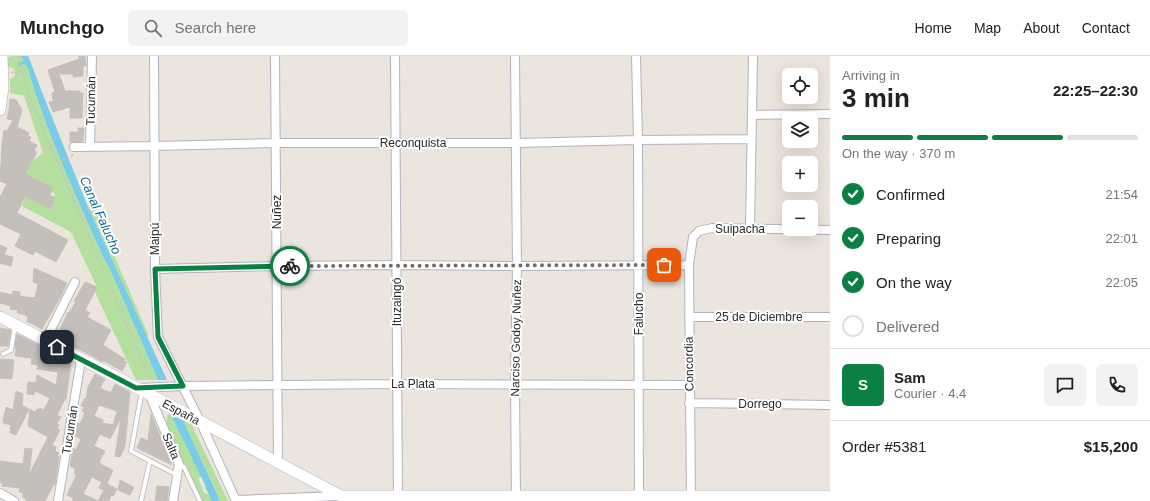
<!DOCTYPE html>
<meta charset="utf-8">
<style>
:root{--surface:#fff;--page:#f2f2f2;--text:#222;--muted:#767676;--line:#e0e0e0;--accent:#0b8043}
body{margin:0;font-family:Arial,sans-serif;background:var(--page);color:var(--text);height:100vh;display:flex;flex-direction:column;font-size:15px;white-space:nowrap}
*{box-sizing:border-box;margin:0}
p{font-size:13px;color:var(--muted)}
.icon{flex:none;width:22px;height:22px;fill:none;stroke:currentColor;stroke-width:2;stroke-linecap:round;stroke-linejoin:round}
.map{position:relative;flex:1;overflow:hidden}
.details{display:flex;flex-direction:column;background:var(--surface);width:320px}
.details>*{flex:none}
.buttons{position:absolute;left:782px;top:12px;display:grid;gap:8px}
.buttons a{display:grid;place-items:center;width:36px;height:36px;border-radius:6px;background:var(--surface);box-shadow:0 4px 16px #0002;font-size:20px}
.pin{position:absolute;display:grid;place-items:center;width:34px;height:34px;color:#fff;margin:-17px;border-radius:8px;box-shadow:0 2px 6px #0006}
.courier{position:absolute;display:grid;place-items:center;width:40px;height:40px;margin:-20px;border:3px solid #0b8043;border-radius:50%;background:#fff;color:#222;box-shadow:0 1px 5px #0007}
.head em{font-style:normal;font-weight:700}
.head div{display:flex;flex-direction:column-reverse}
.head{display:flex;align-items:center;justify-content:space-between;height:68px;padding:0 12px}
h1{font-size:26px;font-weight:700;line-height:30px}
.bar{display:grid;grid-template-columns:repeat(4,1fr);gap:6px 4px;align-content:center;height:48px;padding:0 12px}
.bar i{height:5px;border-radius:3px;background:var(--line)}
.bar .on{background:var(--accent)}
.bar p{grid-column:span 4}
.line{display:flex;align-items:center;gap:10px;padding:0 12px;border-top:1px solid var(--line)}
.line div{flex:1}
.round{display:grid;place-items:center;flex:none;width:42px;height:42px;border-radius:6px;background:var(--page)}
ol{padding:0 12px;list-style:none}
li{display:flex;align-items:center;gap:12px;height:44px}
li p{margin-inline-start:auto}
li .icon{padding:4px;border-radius:50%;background:var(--accent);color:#fff;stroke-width:4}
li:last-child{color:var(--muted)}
li i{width:22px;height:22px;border:2px solid var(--line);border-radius:50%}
header{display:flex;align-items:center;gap:24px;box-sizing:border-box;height:56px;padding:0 20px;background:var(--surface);border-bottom:1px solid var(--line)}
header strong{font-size:19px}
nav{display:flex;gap:22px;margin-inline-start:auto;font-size:14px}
.search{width:280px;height:36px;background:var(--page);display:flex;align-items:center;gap:10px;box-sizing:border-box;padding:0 14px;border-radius:6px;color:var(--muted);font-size:15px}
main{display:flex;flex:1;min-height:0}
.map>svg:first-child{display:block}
.green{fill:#b5df9e}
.water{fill:#78cce7}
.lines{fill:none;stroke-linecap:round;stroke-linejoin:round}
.canal{stroke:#78cce7;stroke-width:7}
.building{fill:#c4bfba;stroke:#c7c1b8;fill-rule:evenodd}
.lane-casing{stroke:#b1b4bd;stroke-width:5.5}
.street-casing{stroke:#b1b4bd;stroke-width:10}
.secondary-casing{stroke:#b1b4bd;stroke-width:12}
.path{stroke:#c4c4c4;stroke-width:1.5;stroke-dasharray:3 2;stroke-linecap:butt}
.lane{stroke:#fff;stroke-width:4}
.street{stroke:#fff;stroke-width:8}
.secondary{stroke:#fff;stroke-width:11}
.done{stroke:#6f6c6a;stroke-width:4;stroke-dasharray:0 7.2}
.route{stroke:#0b8043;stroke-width:5}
.labels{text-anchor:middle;stroke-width:4;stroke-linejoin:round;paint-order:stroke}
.street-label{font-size:12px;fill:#2b2b2b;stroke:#fff}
.water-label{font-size:13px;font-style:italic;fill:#166b93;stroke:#fff}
</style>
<header>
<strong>Munchgo</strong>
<div class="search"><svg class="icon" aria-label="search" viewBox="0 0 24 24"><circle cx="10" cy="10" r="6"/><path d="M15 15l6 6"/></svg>Search here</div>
<nav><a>Home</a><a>Map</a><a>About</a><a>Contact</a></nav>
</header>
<main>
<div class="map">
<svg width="830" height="445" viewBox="0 0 830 445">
<rect width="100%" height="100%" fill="#ece5de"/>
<!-- green -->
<path class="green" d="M11,0h10l3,5 -1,3 4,2c19,66 48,128 76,191l6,10 49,113h-22l-41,-88 2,-5 -26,-55 -49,-26 3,-10 19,7 9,-3 2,-6 -5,-4 -28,-6 3,-18 18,-13 -19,-57 -14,-3v-14l4,-2 1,-4 -2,-5 -5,-1 -1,-9z
M88,151l7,4 53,123v5z
M168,358l3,1 31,62 -4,1 6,15 14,2 -35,-75 9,5 36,76h-27c-2,-9 -5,-10 -8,-16 -2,-5 -2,-10 -5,-15 -9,-18 -27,-34 -20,-56z"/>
<!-- water -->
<path class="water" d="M21,0h7l3,7 9,24 48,120 79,173h-9l-49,-113 -6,-10c-28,-63 -57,-125 -76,-191l-4,-2 -4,2 -1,-3 6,-2z
M171,359l12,5 35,76 -8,-1z"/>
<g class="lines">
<!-- canal -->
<path class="canal" d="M209,431l7,14"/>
</g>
<!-- building -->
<path class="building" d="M79,0h6l1,10h-3v10l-10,1v-3h-14l6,17h15v2h3l-1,25h-12v-11l-17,5 -4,-10 4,-1 -1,-8 3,-1 -7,-22 31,-11z
M10,43l6,1 6,10 -5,17 12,6 -1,3 3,1 -2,4 8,4 -3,6 3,1 -12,22 28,14 -3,7 5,3 -5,11 -25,-13 -8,17 51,27 -12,22 -21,-11 -2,4 -18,-9 6,-12 -21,-10v-27l7,-13 -7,-3 2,-37 2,-14 3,1 6,-11 -6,-1 2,-9z
M78,72h6l-1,13 -13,1v-10h8z
M0,189l7,3 -3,7 9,2 -2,9 -11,-3z
M34,212l33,15 -7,15 -18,31 -11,-6 -4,-1 1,-6h-2v-1l-9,-2 1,-3 -8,-1 1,-3 -11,-3v-11l12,3 1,-4 7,1v4l15,2 3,-14 -5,-2z
M85,226l12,5 -12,23 5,3 -3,4 24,13 -8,15 22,14 -1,2 3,1 -5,9 -16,-9 -3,-1 -1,1 -10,-6 -31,-16 1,-2 -5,-2 11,-24 1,1 7,-11 -2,-1z
M0,272l11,2 -3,16h-8z
M17,278l28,14 -1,6 15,2 10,5 2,2 -5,36h-1l-8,16 4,2 -4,6 2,2 -2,3 3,2 -8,15 4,2 -1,4 4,2 -2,3h2l-4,29 -1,-1 -9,17h-19v-3h-3v-5l-4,-1 1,-4 -18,-2 1,-3h-3v-22l23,3 2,-16 7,1 -3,26 19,-38 -20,-11 2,-17 5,3 2,-3 1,1 2,-2 4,2 6,-12 -15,-7 -1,4 -7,-1 1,-12 8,1 1,-8 19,10 2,-13 -21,-3 1,-4 -7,-1 1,-6 -17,-2 1,-7h-1v-2z
M0,303l14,1 -2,19 -12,-1z
M95,318l10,5 -5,9 11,5 4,-9 15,8 -5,54 -5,11 -5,-1 6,-38 -11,21 -10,-5 -6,12 11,5 -6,11h1v2l13,6 -6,14 10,5 -4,7 -2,-1 -2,6h-11l6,-11 -5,-2 3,-6 -10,-5 -9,17 15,7h-25v-3l-6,-3 9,-19 -2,-5 2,-2 -6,-3 3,-18 3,2 5,-11 -6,-3 2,-14 3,2 5,-11 -3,-2 2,-4 -3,-1 3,-7h2l2,-12zM99,349l18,6 -4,14 -11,-2 1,-3 -9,-4z
M16,335l7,3 -1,11 7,4 -13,26 -6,-2 1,-8 -8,-2 1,-2h-1l3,-14 7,3z
M151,358l21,51 -35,-17 4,-10 7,3z
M120,424l14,7 -4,8 -12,-5z
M157,430l12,1 -2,14h-12z"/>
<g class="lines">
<!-- lane casing -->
<g class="lane-casing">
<path id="lane" d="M3,298l8,-4 4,-25
M142,335l-11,60 46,24
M179,408l5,3 16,34
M141,445l9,-40"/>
</g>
<!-- street casing -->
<g class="street-casing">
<path id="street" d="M154,0l1,213 3,68 43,86 35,78
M275,0l3,408
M395,0l3,444
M515,0l2,210 -2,118 1,117
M636,0l2,84 1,360
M752,59l78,-1
M74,91l81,-1 121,-3h241l121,-3 113,-1
M90,91l2,-91
M750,173l3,-173
M155,213l122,-3 120,-1 120,1 172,-1
M689,261h141
M45,285l30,-59
M138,332l45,-2 214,-2 292,1
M149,338l30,70 -6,37
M689,347l141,2
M0,437l14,8
M235,444l105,-4
M58,445l23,-141
M691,445l-2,-236 4,-28 6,-6 13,-3 118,2"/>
</g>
<!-- secondary casing -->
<g class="secondary-casing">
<path id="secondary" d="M0,54l3,-23 -1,-31
M0,261l149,77 192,102h489"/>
</g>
<!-- path -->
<path class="path" d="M18,0l10,37 122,287
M11,16l12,2
M57,106l11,-4 6,-4"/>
<!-- lane -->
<use href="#lane" class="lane"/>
<!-- street -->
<use href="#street" class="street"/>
<!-- secondary -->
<use href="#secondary" class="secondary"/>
</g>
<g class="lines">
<!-- done -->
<path class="done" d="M290,210l374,-1"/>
<!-- route -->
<path class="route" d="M57,291l79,41 47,-2 -25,-49 -3,-68 135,-3"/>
</g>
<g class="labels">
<!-- street labels -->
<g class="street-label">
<text transform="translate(91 45) rotate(-89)" y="4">Tucumán</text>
<text x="413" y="91">Reconquista</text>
<text transform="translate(277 156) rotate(-90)" y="4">Nuñez</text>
<text x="740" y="177">Suipacha</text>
<text transform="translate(155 183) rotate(-90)" y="4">Maipú</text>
<text transform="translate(397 246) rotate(-90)" y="4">Ituzaingó</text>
<text transform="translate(639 258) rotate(-90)" y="4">Falucho</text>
<text x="759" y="265">25 de Diciembre</text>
<text transform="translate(516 282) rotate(-89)" y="4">Narciso Godoy Nuñez</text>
<text transform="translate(689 308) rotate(-91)" y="4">Concordia</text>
<text x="413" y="332">La Plata</text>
<text x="760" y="352">Dorrego</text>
<text transform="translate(181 356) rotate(28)" y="4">España</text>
<text transform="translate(70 374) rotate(-81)" y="4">Tucumán</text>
<text transform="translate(171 390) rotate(67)" y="4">Salta</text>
</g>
<!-- water labels -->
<g class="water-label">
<text transform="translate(101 159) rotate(66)" y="5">Canal Falucho</text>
</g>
</g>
</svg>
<div class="buttons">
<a><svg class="icon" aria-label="locate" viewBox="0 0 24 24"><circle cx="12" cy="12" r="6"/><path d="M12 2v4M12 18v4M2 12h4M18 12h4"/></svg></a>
<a><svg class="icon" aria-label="layers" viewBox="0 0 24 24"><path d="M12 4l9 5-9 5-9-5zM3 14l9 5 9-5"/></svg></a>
<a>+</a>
<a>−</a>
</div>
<div class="pin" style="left:664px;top:209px;background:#ea580c"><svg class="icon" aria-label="bag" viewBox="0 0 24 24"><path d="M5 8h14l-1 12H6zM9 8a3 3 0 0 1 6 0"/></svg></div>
<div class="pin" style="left:57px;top:291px;background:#1f2937"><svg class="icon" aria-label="home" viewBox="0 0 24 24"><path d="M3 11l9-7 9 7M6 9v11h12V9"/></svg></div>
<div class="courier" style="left:290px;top:210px"><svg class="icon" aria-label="bike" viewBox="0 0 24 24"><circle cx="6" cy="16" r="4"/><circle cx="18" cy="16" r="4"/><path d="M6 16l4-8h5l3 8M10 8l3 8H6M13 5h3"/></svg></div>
</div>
<section class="details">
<div class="head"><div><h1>3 min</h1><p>Arriving in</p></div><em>22:25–22:30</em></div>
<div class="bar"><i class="on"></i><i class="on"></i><i class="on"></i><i></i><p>On the way · 370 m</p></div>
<ol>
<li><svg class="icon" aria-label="check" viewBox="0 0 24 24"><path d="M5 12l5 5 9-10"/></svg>Confirmed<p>21:54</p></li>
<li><svg class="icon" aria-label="check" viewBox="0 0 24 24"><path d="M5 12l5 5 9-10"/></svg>Preparing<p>22:01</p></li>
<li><svg class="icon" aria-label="check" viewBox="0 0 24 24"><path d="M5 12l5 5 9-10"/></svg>On the way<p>22:05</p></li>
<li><i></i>Delivered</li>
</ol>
<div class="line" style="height:72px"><b class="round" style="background:var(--accent);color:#fff">S</b><div><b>Sam</b><p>Courier · 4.4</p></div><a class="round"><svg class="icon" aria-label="chat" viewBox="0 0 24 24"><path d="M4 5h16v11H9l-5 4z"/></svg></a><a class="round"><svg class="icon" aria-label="phone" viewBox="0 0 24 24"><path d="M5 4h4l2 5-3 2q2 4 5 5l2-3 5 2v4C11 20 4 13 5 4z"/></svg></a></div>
<div class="line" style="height:52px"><div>Order #5381</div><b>$15,200</b></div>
</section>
</main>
